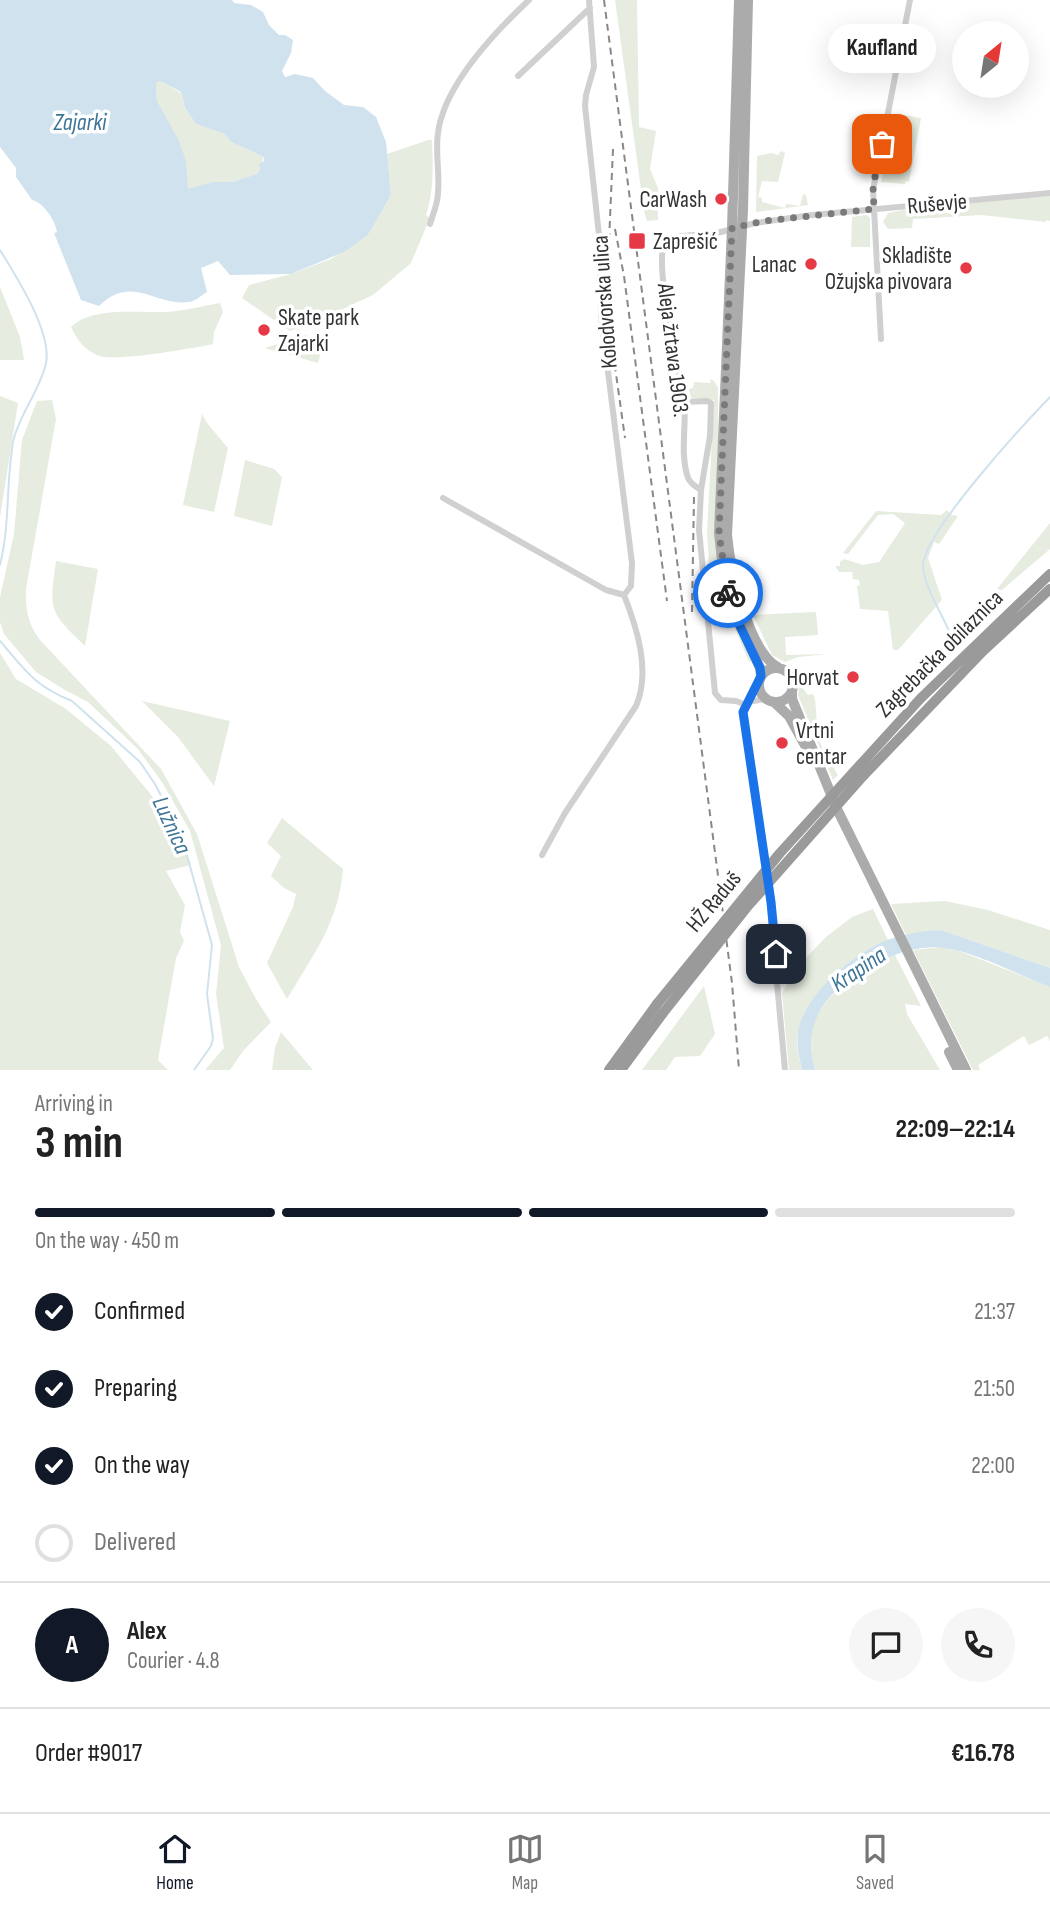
<!DOCTYPE html>
<meta charset="utf-8">
<style>
:root{--surface:#fff;--page:#f6f6f6;--text:#222;--muted:#767676;--line:#e0e0e0;--accent:#111827}
body{margin:0;font-family:"Sofia Sans Condensed",sans-serif;background:var(--page);color:var(--text);height:100vh;display:flex;flex-direction:column;font-size:26px;white-space:nowrap}
*{box-sizing:border-box;margin:0}
p{font-size:23px;color:var(--muted)}
.icon{flex:none;width:38px;height:38px;fill:none;stroke:currentColor;stroke-width:2;stroke-linecap:round;stroke-linejoin:round}
.map{position:relative;height:1070px;overflow:hidden}
.drawer{display:flex;flex-direction:column;background:var(--surface);flex:1}
.drawer>*{flex:none}
.needle{width:46px;rotate:30deg}
.buttons{position:absolute;left:952px;top:21px;display:grid;gap:14px}
.buttons a{display:grid;place-items:center;width:77px;height:77px;border-radius:50%;background:var(--surface);box-shadow:0 7px 28px #0002;font-size:35px}
.pin{position:absolute;display:grid;place-items:center;width:60px;height:60px;color:#fff;margin:-30px;border-radius:14px;box-shadow:0 4px 10px #0006}
.courier{position:absolute;display:grid;place-items:center;width:70px;height:70px;margin:-35px;border:5px solid #1a73e8;border-radius:50%;background:#fff;color:#222;box-shadow:0 2px 9px #0007}
.bubble{position:absolute;height:49px;border-radius:24px;background:var(--surface);box-shadow:0 7px 28px #0002;font-size:23px;font-weight:700;line-height:49px;text-align:center}
.headline em{font-style:normal;font-weight:700}
.headline div{display:flex;flex-direction:column-reverse}
.headline{display:flex;align-items:center;justify-content:space-between;height:119px;padding:0 35px}
h1{font-size:46px;font-weight:700;line-height:52px}
.bar{display:grid;grid-template-columns:repeat(4,1fr);gap:10px 7px;align-content:center;height:84px;padding:0 35px}
.bar i{height:9px;border-radius:5px;background:var(--line)}
.bar .selected{background:var(--accent)}
.bar p{grid-column:span 4}
.line{display:flex;align-items:center;gap:18px;padding:0 35px;border-top:2px solid var(--line)}
.line div{flex:1}
.round{display:grid;place-items:center;flex:none;width:74px;height:74px;border-radius:37px;background:var(--page)}
ol{padding:0 35px;list-style:none}
li{display:flex;align-items:center;gap:21px;height:77px}
li p{margin-inline-start:auto}
li .icon{padding:7px;border-radius:50%;background:var(--accent);color:#fff;stroke-width:4}
li:last-child{color:var(--muted)}
li i{width:38px;height:38px;border:4px solid var(--line);border-radius:50%}
.menu{display:flex;justify-content:space-around;align-items:center;height:98px;border-top:2px solid var(--line);background:var(--surface);font-size:19px;color:var(--muted)}
.menu a{display:grid;justify-items:center;gap:4px}
.menu .selected{color:var(--accent)}
.map>svg:first-child{display:block}
.green{fill:#e6ecdf}
.water{fill:#cfe2ee;fill-rule:evenodd}
.lines{fill:none;stroke-linecap:round;stroke-linejoin:round}
.stream{stroke:#cfe2ee;stroke-width:2}
.street{stroke:#d0d0d0;stroke-width:6}
.primary{stroke:#ababab;stroke-width:10}
.highway{stroke:#9a9a9a;stroke-width:10}
.rail{stroke:#888;stroke-width:2;stroke-dasharray:7 5;stroke-linecap:butt}
.highway-bridge{stroke:#9a9a9a;stroke-width:10}
.done{stroke:#7a7a7a;stroke-width:7;stroke-dasharray:0 12.6}
.route{stroke:#1a73e8;stroke-width:9}
.poi-dot{fill:#e63946;stroke:#fff;stroke-width:2.5}
.labels{text-anchor:middle;stroke-width:7;stroke-linejoin:round;paint-order:stroke}
.poi-label{font-size:23px;fill:#333;stroke:#fff;text-anchor:end}
.street-label{font-size:23px;fill:#333;stroke:#fff}
.water-label{font-size:24px;font-style:italic;fill:#3f7597;stroke:#fff}
</style>
<div class="map">
<svg width="1050" height="1070" viewBox="0 0 1050 1070">
<rect width="100%" height="100%" fill="#fff"/>
<!-- green -->
<path class="green" d="M615,0h22l2,127 17,4 -6,38 8,19v32l-11,1 -3,-10z
M160,81l21,12 4,15 11,16 29,10 6,8 33,15 -7,17 -25,8h-19l-26,8 -1,-29 -29,-60 -1,-18z
M897,114l24,4 -12,64 -3,-1 -1,3 -24,-2z
M428,140h4c1,26 2,51 -6,75l4,3 -19,45 -38,32 -58,27 -25,9 -48,-33 7,-13 42,-11 40,-15 37,-24 23,-40 -4,-41z
M781,151l4,2 -7,29 -16,-1 -4,16 4,1v4l23,6 1,-4 14,2 3,-12 3,1 2,10 -52,7 1,-56 14,-3 7,2z
M1050,196v25l-4,-1v2l-64,-7 -69,4 -1,9 -24,1 -5,-7 5,-9 30,-6z
M867,215l3,3v29h-19l1,-30z
M0,287l20,50 4,23h-24z
M220,303l3,9 -9,20 -1,12c-20,4 -100,19 -116,11 -13,-6 -20,-15 -26,-28 21,-21 67,-14 95,-15 18,-1 36,-6 54,-9z
M305,335l19,6 -6,22 -53,-15z
M711,379l4,3 3,6v38l13,187 21,48 -3,1 -19,-45 -8,-29 -16,1 4,-6 -3,-51 7,-132 -23,-2 -2,-9 4,-1 1,-6 16,1z
M0,396l18,7 -18,114z
M52,400l4,19 -30,170c-1,20 2,35 14,51l121,129 36,65 42,133 17,32 15,23 -28,29 -13,19h-25l19,-22 -8,-54 5,-49 -31,-114 -28,-49 -25,-34 -49,-46 -23,-12 -29,-18 -32,-38 -4,-12v-25l14,-63 8,-94 15,-39z
M202,414l5,9 21,25 -14,64 -31,-7z
M245,460l29,9 8,8 -10,49 -38,-10z
M947,510l5,5 6,1 -19,28 -5,-2 -6,16 14,42 -44,50h-5l-5,-39 -28,-2 -3,-23 3,-1 -1,-5 -6,-1 -1,-7h-13l-4,-6h5v-4l4,-3 19,6 16,-3 26,-39 -12,-9 -15,1 -30,39 -5,-1 33,-42 65,4z
M1050,523v26l-48,41 -5,-1z
M56,561l42,8 -13,77c-36,-35 -36,-35 -29,-85z
M816,612l2,23 -33,2 1,18 43,-1 -31,3 -13,5 -13,-7 -19,-40z
M0,653l16,26 50,30 45,37 59,72 21,47 -25,6 19,34 -5,27 4,9 -8,17 -18,102 10,10h-168z
M808,674l-5,14 5,7 5,-1 2,5 3,38 5,13 15,25 -5,5 -35,-85 1,-10 6,-10z
M142,701l88,20 -16,65 -36,-49z
M282,818l61,51c-4,53 -30,86 -56,130l-20,-36 26,-56 3,-13 -12,-6 -13,-12 10,-20 -14,-13z
M945,901l43,9 62,20v38l-109,-38 -35,5 -15,-31z
M873,909l15,31c-40,16 -77,50 -90,92 -3,11 1,27 4,38h-13l-7,-77 14,-25 30,-31 26,-20z
M943,947l19,5 88,35v54l-3,-5 -18,9 -5,-9 -46,29 2,5h-7l-60,-120z
M895,955l26,51 -16,-2 2,10 33,56h-125c-4,-16 -6,-34 0,-50 11,-27 53,-58 80,-65z
M704,986l11,48 -15,22 -25,1 -9,13h-24z
M281,1032l32,38h-41l3,-22z"/>
<!-- water -->
<path class="water" d="M0,0h232l2,3 17,2 12,7 6,13 10,10h6l8,5 -2,13 -9,18 3,6 10,-3 18,4 12,13 19,14 19,2 13,10 10,25 5,53 -23,40 -24,17 -53,22 -61,1 -12,-14 -17,7 6,24c-4,2 -9,7 -14,9 -35,9 -59,-29 -94,5l-18,-6 -27,-67 3,-1c-2,-12 -13,-29 -25,-32l-16,-23v-9l-16,-21zM160,81l21,11 4,16 11,16 29,10 6,8 33,15v4l-5,3 1,4 -3,6 -25,8h-19l-25,7 -2,-28 -7,-20 -22,-40 -1,-18z
M941,930l109,38v19c-29,-11 -77,-36 -106,-39 -43,-6 -115,32 -129,74 -6,16 -4,32 0,48h-13c-3,-12 -6,-26 -4,-38 7,-38 54,-78 89,-92 17,-6 35,-9 54,-10z"/>
<g class="lines">
<!-- stream -->
<path class="stream" d="M0,250c16,26 52,82 46,113 -6,28 -27,51 -33,79 -7,41 -3,83 -13,123
M949,631c-8,-19 -24,-43 -26,-64 -2,-32 102,-144 127,-170
M0,641c25,29 34,45 72,60l68,61 15,22 26,50 31,111 -5,49 6,44 -2,8 -17,24"/>
<!-- street -->
<path class="street" d="M518,76l72,-68
M430,224c3,-10 8,-21 8,-31 2,-20 -3,-41 0,-60 6,-47 57,-101 91,-133
M881,339l-8,-149 37,-190
M685,402l22,-1 4,2 -1,33 -9,54 -2,40 16,163 6,7 15,1 10,4
M701,490c-6,-4 -12,-7 -14,-15 -7,-25 0,-51 -3,-75 -4,-33 -31,-133 -19,-159l17,-5 35,-3 38,-10 57,-8 238,-22
M443,498l163,92 18,5
M759,681l-16,31 23,158
M748,702l18,-3
M542,855l23,-42 71,-107c15,-35 1,-78 -12,-111l7,-9 1,-23 -31,-247 -2,-81 -14,-129 1,-11 8,-28 -5,-67
M768,884l17,186"/>
<!-- primary -->
<path class="primary" d="M739,0l-7,228 -13,305 5,45 7,25 29,65 1,8
M748,0l-5,210 -16,325c3,33 21,117 52,133
M759 685a17 17 0 1 1 34 0a17 17 0 1 1-34 0Z
M792,690v9l45,110 129,261
M774,702l15,14 17,31
M949,1052l9,18"/>
<!-- highway -->
<path class="highway" d="M860,765l61,-67 129,-124
M864,775l119,-124 67,-62
M609,1070l48,-66
M621,1070l42,-57"/>
<!-- rail -->
<path class="rail" d="M604,0l128,983 7,87
M613,149l-6,139 1,29 17,121
M615,229l9,47 43,325
M692,612l2,-116"/>
<!-- highway-bridge -->
<path class="highway-bridge" d="M657,1004l123,-151 80,-88
M663,1013l85,-107 116,-131"/>
</g>
<g class="lines">
<!-- done -->
<path class="done" d="M728,593l-9,-60 13,-305 32,-7 110,-12 -1,-23 9,-42"/>
<!-- route -->
<path class="route" d="M728,593l10,29 22,46 1,8 -18,36 28,190 5,52"/>
</g>
<!-- markers -->
<g class="poi-dot">
<circle cx="721" cy="199" r="7"/>
<rect x="628" y="232" width="18" height="18" rx="3.5"/>
<circle cx="811" cy="264" r="7"/>
<circle cx="966" cy="268" r="7"/>
<circle cx="264" cy="330" r="7"/>
<circle cx="853" cy="677" r="7"/>
<circle cx="782" cy="743" r="7"/>
</g>
<g class="labels">
<!-- poi labels -->
<g class="poi-label">
<text x="707" y="207">CarWash</text>
<text x="653" y="249" text-anchor="start">Zaprešić</text>
<text x="952" y="263">Skladište<tspan x="952" dy="26">Ožujska pivovara</tspan></text>
<text x="797" y="272">Lanac</text>
<text x="278" y="325" text-anchor="start">Skate park<tspan x="278" dy="26">Zajarki</tspan></text>
<text x="839" y="685">Horvat</text>
<text x="796" y="738" text-anchor="start">Vrtni<tspan x="796" dy="26">centar</tspan></text>
</g>
<!-- street labels -->
<g class="street-label">
<text transform="translate(937 203) rotate(-5)" y="8">Ruševje</text>
<text transform="translate(604 302) rotate(-94)" y="8">Kolodvorska ulica</text>
<text transform="translate(674 350) rotate(83)" y="8">Aleja žrtava 1903.</text>
<text transform="translate(939 653) rotate(-45)" y="8">Zagrebačka obilaznica</text>
<text transform="translate(713 901) rotate(-50)" y="8">HŽ Raduš</text>
</g>
<!-- water labels -->
<g class="water-label">
<text x="80" y="130">Zajarki</text>
<text transform="translate(172 825) rotate(65)" y="8">Lužnica</text>
<text transform="translate(858 969) rotate(-34)" y="8">Krapina</text>
</g>
</g>
</svg>
<div class="buttons">
<a><svg class="needle" viewBox="-14 -14 28 28"><path d="M0-13l5 13h-10z" fill="#e53935"/><path d="M0 13l5-13h-10z" fill="#767676"/></svg></a>
</div>
<div class="pin" style="left:882px;top:144px;background:#ea580c"><svg class="icon" aria-label="bag" viewBox="0 0 24 24"><path d="M5 8h14l-1 12H6zM9 8a3 3 0 0 1 6 0"/></svg></div>
<div class="pin" style="left:776px;top:954px;background:#1f2937"><svg class="icon" aria-label="home" viewBox="0 0 24 24"><path d="M3 11l9-7 9 7M6 9v11h12V9"/></svg></div>
<div class="courier" style="left:728px;top:593px"><svg class="icon" aria-label="bike" viewBox="0 0 24 24"><circle cx="6" cy="16" r="4"/><circle cx="18" cy="16" r="4"/><path d="M6 16l4-8h5l3 8M10 8l3 8H6M13 5h3"/></svg></div>
<div class="bubble" style="left:828px;top:24px;width:108px">Kaufland</div>
</div>
<section class="drawer">
<div class="headline"><div><h1>3 min</h1><p>Arriving in</p></div><em>22:09–22:14</em></div>
<div class="bar"><i class="selected"></i><i class="selected"></i><i class="selected"></i><i></i><p>On the way · 450 m</p></div>
<ol>
<li><svg class="icon" aria-label="check" viewBox="0 0 24 24"><path d="M5 12l5 5 9-10"/></svg>Confirmed<p>21:37</p></li>
<li><svg class="icon" aria-label="check" viewBox="0 0 24 24"><path d="M5 12l5 5 9-10"/></svg>Preparing<p>21:50</p></li>
<li><svg class="icon" aria-label="check" viewBox="0 0 24 24"><path d="M5 12l5 5 9-10"/></svg>On the way<p>22:00</p></li>
<li><i></i>Delivered</li>
</ol>
<div class="line" style="height:126px"><b class="round" style="background:var(--accent);color:#fff">A</b><div><b>Alex</b><p>Courier · 4.8</p></div><a class="round"><svg class="icon" aria-label="chat" viewBox="0 0 24 24"><path d="M4 5h16v11H9l-5 4z"/></svg></a><a class="round"><svg class="icon" aria-label="phone" viewBox="0 0 24 24"><path d="M5 4h4l2 5-3 2q2 4 5 5l2-3 5 2v4C11 20 4 13 5 4z"/></svg></a></div>
<div class="line" style="height:91px"><div>Order #9017</div><b>€16.78</b></div>
</section>
<nav class="menu">
<a class="selected"><svg class="icon" aria-label="home" viewBox="0 0 24 24"><path d="M3 11l9-7 9 7M6 9v11h12V9"/></svg>Home</a>
<a><svg class="icon" aria-label="map" viewBox="0 0 24 24"><path d="M3 6l6-2 6 2 6-2v14l-6 2-6-2-6 2zM9 4v14M15 6v14"/></svg>Map</a>
<a><svg class="icon" aria-label="saved" viewBox="0 0 24 24"><path d="M7 4h10v16l-5-4-5 4z"/></svg>Saved</a>
</nav>
